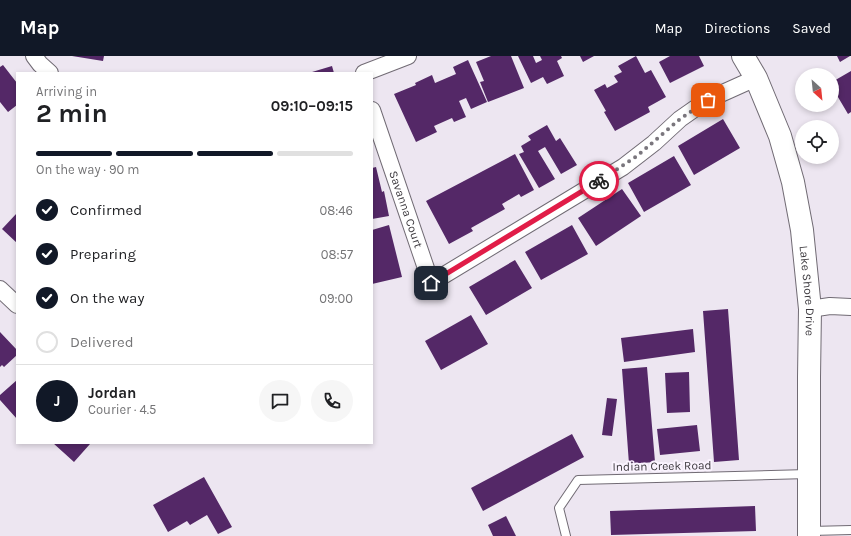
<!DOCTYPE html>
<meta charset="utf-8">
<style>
:root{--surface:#fff;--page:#f6f6f6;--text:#202124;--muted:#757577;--line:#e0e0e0;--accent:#111827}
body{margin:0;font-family:Karla,sans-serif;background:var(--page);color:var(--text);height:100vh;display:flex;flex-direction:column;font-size:15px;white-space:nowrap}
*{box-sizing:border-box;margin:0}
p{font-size:13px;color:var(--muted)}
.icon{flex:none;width:22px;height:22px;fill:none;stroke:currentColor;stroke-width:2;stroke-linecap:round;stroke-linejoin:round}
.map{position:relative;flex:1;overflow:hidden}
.side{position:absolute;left:16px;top:16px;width:357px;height:372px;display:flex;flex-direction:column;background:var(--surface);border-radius:0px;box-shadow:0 2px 6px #0003}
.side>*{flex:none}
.needle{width:26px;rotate:153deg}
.tools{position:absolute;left:795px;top:12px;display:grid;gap:8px}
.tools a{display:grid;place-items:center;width:44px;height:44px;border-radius:50%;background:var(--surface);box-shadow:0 2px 6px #0003;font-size:20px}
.pin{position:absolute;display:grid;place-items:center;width:34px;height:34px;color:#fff;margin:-17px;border-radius:8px;box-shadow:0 2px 6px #0006}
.courier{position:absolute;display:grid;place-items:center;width:40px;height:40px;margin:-20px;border:3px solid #e11d48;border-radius:50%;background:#fff;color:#222;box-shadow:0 1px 5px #0007}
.head em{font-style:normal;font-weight:700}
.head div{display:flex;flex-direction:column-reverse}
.head{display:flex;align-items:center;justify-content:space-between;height:68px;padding:0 20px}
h1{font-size:26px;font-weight:700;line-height:30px}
.bar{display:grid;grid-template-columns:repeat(4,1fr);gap:6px 4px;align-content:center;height:48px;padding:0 20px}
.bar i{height:5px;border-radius:3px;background:var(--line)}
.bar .on{background:var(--accent)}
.bar p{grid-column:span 4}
.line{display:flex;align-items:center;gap:10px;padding:0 20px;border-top:1px solid var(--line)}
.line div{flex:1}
.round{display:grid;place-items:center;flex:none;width:42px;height:42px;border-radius:21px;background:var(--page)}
ol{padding:0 20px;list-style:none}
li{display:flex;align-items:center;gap:12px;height:44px}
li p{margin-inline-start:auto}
li .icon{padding:4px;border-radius:50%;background:var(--accent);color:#fff;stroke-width:4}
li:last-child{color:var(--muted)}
li i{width:22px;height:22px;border:2px solid var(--line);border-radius:50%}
header{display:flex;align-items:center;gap:24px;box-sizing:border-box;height:56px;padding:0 20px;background:var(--accent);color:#fff}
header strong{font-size:19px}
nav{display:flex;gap:22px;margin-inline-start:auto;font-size:14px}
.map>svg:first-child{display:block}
.building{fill:#542867}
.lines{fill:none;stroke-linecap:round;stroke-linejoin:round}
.lane-casing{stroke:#716b74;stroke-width:10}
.street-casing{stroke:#716b74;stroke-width:18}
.primary-casing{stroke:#716b74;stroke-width:24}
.lane{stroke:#fff;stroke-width:8}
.street{stroke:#fff;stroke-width:16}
.primary{stroke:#fff;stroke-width:22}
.done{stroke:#7a767d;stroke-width:4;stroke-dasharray:0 7.2}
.route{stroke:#e11d48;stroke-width:5}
.labels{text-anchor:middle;stroke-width:4;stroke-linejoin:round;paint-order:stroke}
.street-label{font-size:12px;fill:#3c393e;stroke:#faf3fe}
</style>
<header>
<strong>Map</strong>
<nav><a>Map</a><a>Directions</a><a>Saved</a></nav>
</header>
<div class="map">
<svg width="851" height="480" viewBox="0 0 851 480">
<rect width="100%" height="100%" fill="#ede6f1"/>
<!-- building -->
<path class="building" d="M72,0h32l-1,5z
M491,0h20l13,32 -36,14 -8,-20 4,-1 -8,-19z
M518,0h15l3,7 6,-3 -2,-4h21l1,2 -5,3 7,15 -17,8 -4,-7 -12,6z
M580,0h14l-11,6z
M636,0l9,17 6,-3 15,27 -18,10 2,5 -35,19 -11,-19 2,-1 -12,-21 11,-6 2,4 11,-6 -4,-6 8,-4 -4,-6z
M670,0h29l5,10 -34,17 -11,-21z
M837,0h13l-10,6z
M468,4l19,42 -16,7 -5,-11 -7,3 7,16 -12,5 -2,-4 -18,8 3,6 -21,10 -22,-48 22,-9 -1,-2 17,-8 3,8 21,-9 -3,-7z
M3,9l14,18v22l-9,7 -8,-10v-35z
M332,10l2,7h-21l-1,-1z
M851,15v41l-3,2 -16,-27v-5z
M723,63l17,29 -46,27 -16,-29z
M547,69l9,16 4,-3 17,27 -16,9 -16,-27 -7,4 17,28 -16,9 -20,-34 5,-2 -3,-6 10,-6 -3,-4z
M515,98l19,36 -13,7 -2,-3 -17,10 3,5 -34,19 2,3 -24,13 -23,-43z
M674,100l17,29 -47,27 -16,-29z
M376,111l6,25 2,-1 5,25 -17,3v-51z
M622,133l19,27 -45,30 -18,-28z
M17,157v30l-15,-14z
M389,169l13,52 -30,7v-54z
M572,169l16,29 -47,26 -16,-28z
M515,204l17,28 -46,27 -17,-28z
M728,253l11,151 -25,2 -11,-151z
M471,259l17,29 -47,26 -16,-29z
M693,273l2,23 -71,10 -3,-24z
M0,276l17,18v5l-13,12 -2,-2 -2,2z
M647,311l8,95 -26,2 -7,-95z
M689,316l1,40 -23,1 -2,-40z
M17,324v39l-17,-19v-5z
M607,342l10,1 -5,37 -10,-1z
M697,369l3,26 -40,4 -3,-26z
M572,378l12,23 -101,54 -12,-23z
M53,387h35l2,1 -16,18z
M204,421l28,50 -14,7 -11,-19 -17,10 -3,-4 -19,11 -15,-27z
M755,450l1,25 -145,4 -1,-24z
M506,460l10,20h-23l-5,-11z"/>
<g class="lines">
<!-- lane casing -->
<g class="lane-casing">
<path id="lane" d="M810,475l41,-1
M566,480l-7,-28 19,-28 230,-6"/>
</g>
<!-- street casing -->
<g class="street-casing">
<g id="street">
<path d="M34,0l6,8 10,9"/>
<path d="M364,17l44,-17"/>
<path id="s1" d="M372,54l59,173 192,-116 31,-24 26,-24 20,-14 16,-9 40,-18"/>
<path d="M0,233l17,16"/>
<path d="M810,253l20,-3 21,1"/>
</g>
</g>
<!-- primary casing -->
<g class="primary-casing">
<g id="primary">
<path id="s2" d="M743,0l13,22 24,58 13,46 9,48 8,79 -1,68v159"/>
</g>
</g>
<!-- lane -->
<use href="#lane" class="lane"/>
<!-- street -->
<use href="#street" class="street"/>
<!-- primary -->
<use href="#primary" class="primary"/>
</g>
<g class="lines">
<!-- done -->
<path class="done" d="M599,125l38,-25 43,-37 28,-19"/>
<!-- route -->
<path class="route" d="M431,227l168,-102"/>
</g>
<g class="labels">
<!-- street labels -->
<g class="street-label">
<text dy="4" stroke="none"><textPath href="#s1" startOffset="105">Savanna Court</textPath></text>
<text dy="4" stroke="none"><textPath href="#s2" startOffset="246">Lake Shore Drive</textPath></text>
<text transform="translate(662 410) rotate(-1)" y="4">Indian Creek Road</text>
</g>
</g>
</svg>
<div class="tools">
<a><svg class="needle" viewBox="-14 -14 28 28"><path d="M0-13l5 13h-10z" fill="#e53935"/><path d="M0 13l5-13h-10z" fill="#757577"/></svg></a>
<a><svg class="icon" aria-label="locate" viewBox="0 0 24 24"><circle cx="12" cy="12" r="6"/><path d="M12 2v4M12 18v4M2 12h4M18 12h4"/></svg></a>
</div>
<div class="pin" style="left:708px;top:44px;background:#ea580c"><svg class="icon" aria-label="bag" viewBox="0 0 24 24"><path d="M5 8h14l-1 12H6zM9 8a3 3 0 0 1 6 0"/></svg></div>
<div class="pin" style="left:431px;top:227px;background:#1f2937"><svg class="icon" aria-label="home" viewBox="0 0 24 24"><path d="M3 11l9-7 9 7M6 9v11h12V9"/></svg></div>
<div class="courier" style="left:599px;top:125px"><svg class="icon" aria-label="bike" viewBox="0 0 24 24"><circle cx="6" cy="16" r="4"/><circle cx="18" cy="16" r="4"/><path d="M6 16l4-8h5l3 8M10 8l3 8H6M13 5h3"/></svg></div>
<section class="side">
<div class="head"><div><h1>2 min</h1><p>Arriving in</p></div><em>09:10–09:15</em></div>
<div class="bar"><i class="on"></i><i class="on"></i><i class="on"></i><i></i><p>On the way · 90 m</p></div>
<ol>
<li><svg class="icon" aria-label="check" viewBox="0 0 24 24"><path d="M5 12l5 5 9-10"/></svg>Confirmed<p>08:46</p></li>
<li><svg class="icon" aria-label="check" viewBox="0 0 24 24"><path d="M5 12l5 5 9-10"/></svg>Preparing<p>08:57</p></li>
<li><svg class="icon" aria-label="check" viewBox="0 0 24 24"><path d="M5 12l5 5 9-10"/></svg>On the way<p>09:00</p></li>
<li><i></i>Delivered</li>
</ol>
<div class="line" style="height:72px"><b class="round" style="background:var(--accent);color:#fff">J</b><div><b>Jordan</b><p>Courier · 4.5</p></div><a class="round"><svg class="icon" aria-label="chat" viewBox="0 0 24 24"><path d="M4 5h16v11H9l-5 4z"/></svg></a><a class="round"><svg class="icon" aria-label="phone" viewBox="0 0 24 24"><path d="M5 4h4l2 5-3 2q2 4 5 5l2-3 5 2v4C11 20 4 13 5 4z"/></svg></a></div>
</section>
</div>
